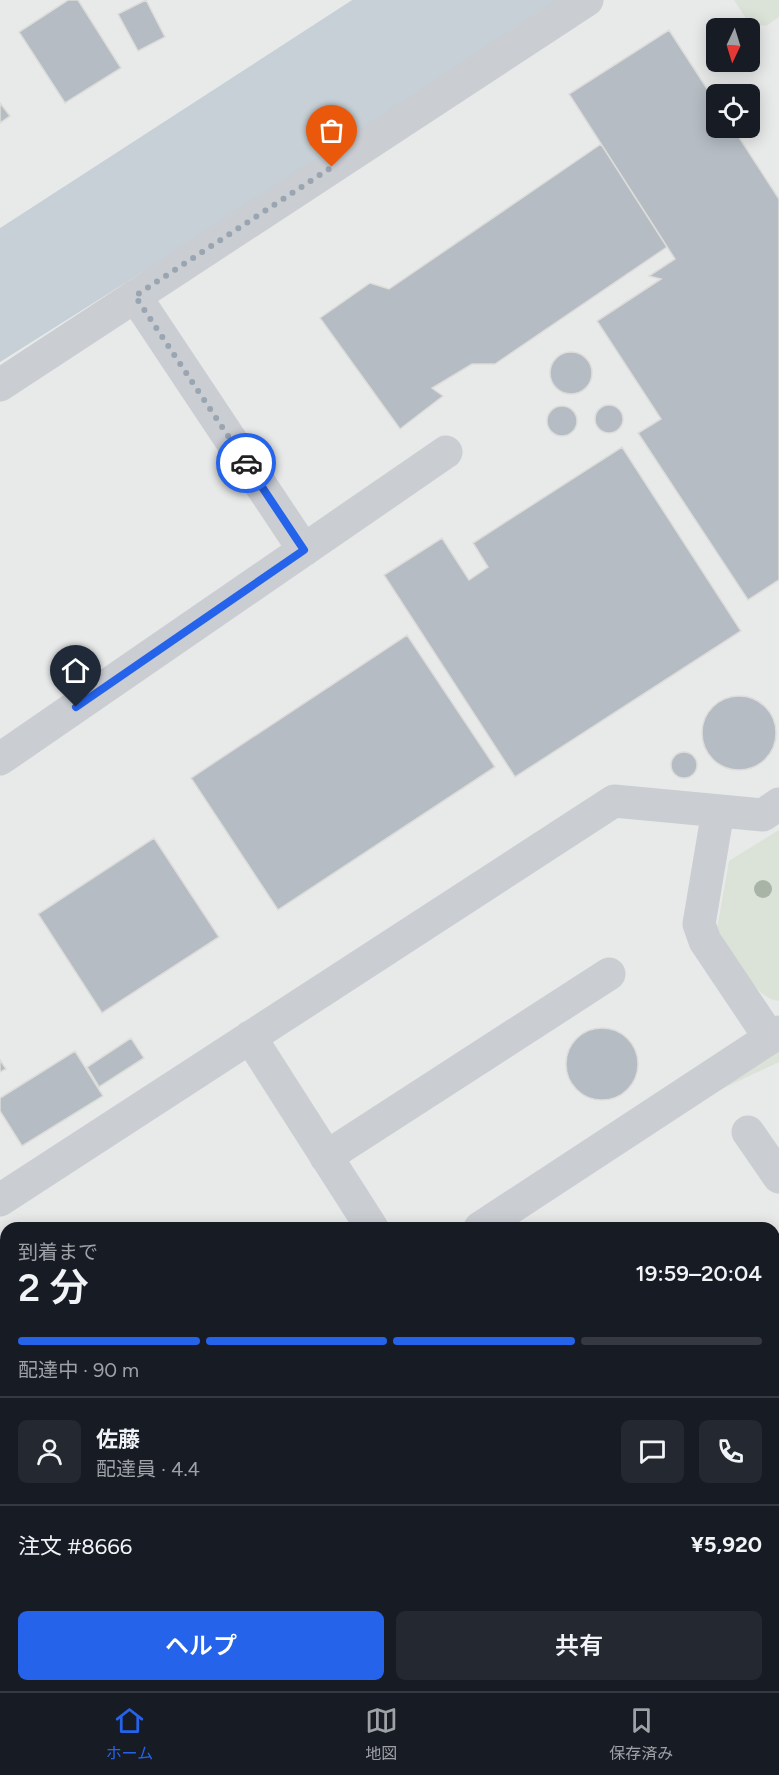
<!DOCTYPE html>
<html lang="ja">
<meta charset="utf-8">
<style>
:root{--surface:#171b24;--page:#242831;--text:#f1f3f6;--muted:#9ea1a6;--line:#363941;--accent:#2563eb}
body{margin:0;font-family:Figtree,"Noto Sans JP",sans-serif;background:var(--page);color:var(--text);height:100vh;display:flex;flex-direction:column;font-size:22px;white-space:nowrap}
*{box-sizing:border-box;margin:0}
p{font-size:20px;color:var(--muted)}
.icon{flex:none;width:33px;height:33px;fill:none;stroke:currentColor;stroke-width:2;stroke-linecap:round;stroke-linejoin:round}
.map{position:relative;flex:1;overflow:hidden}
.details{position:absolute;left:0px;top:1222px;width:780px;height:470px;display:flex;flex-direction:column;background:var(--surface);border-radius:18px 18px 0 0;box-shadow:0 3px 15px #0003}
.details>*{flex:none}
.needle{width:39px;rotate:184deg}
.fabs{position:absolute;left:706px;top:18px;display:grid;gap:12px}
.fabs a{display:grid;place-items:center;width:54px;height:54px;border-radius:9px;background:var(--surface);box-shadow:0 3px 15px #0003;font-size:30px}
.pin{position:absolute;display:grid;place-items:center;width:51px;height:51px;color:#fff;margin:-62px -26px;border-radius:50% 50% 50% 0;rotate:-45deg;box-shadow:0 0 6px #0007}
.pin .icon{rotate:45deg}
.courier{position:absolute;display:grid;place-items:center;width:60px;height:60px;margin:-30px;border:4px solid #2563eb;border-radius:50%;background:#fff;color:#222;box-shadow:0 2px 8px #0007}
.summary em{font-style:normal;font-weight:600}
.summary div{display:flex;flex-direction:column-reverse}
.summary{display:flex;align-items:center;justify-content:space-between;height:102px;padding:0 18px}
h1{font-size:39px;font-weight:600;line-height:45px}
.bar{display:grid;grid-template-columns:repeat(4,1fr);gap:9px 6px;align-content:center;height:72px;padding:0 18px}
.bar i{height:8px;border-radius:4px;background:var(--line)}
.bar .selected{background:var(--accent)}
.bar p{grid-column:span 4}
.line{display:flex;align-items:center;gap:15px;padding:0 18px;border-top:2px solid var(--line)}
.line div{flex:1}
.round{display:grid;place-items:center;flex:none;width:63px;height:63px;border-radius:9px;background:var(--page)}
.primary-button{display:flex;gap:12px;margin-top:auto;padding:12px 18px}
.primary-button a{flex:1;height:69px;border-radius:9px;background:var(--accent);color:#fff;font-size:24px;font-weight:600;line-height:69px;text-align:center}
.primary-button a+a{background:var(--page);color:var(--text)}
.tabs{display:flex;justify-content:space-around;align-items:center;height:84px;border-top:2px solid var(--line);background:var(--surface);font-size:16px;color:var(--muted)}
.tabs a{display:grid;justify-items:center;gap:3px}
.tabs .selected{color:var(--accent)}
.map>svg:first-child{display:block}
.built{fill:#e8e9e9;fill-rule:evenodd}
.green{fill:#dbe3d8}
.water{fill:#c6d0d6}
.building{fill:#b5bcc3;stroke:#dcdcda;stroke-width:1.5}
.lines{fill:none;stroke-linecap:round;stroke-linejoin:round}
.minor{stroke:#cacdd2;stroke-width:33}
.tree{fill:#a8b5a6}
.done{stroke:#9aa5b2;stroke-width:6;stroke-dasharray:0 10.8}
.route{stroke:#2563eb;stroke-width:8}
</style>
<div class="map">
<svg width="779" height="1691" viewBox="0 0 779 1691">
<rect width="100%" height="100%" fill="#fafaf8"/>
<!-- built -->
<path class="built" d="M0,0h352l-352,228z
M451,0h328v1691h-779v-1398zM717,28h33v34h-33zM717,94h33v34h-33zM6,1228h768v458h-768z"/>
<!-- green -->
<path class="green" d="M734,0h45v17l-13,9 -17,-3z
M779,830v171c-25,-1 -49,-52 -62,-72l12,-68z
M779,1050v12l-72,34z"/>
<!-- water -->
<path class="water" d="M352,0h221l-573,362v-134z"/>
<!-- building -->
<path class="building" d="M68,0h10l43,68 -56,35 -46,-71z
M146,0l19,37 -27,14 -20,-37z
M669,30l48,74v24h16l46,71v381l-31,20 -110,-167 23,-14 -64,-98 64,-42 -12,-3 26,-17 -106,-165z
M0,103l10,13 -10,7z
M601,144l66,103 -172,117h-23l-40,24 11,8 -43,33 -80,-111 50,-35 19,6z
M550 373a21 21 0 1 1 42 0a21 21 0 1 1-42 0Z
M595 419a14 14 0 1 1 28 0a14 14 0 1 1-28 0Z
M547 421a15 15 0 1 1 30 0a15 15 0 1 1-30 0Z
M622,447l119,184 -226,146 -131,-202 58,-37 27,42 19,-13 -15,-24z
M407,635l88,132 -217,143 -87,-132z
M702 733a37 37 0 1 1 74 0a37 37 0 1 1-74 0Z
M671 765a13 13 0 1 1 26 0a13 13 0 1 1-26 0Z
M154,838l65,99 -117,76 -64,-99z
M566 1064a36 36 0 1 1 72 0a36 36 0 1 1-72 0Z
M131,1038l13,20 -45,29 -12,-20z
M75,1051l28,45 -81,50 -22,-35v-13z
M0,1060l6,9 -6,3z
M6,1559v127h192l3,5h-201v-128z
M292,1686h361l3,5h-361z"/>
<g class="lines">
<!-- minor -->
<path class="minor" d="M135,296l169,254
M0,385l587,-385
M0,759l446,-307
M718,811l-19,113 6,17 65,97
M250,1037l122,191
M748,1132l31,45
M326,1157l283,-183
M0,1200l614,-399 149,14 16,-11
M480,1228l299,-196
M0,1334l6,9
M233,1686l3,5"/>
</g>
<!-- trees -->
<circle class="tree" cx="763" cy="889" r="9"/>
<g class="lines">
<!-- done -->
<path class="done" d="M246,463l-111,-167 197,-129"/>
<!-- route -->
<path class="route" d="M76,707l228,-157 -58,-87"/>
</g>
</svg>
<div class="fabs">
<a><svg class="needle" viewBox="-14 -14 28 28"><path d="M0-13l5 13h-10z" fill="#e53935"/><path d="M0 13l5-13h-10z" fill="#9ea1a6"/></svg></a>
<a><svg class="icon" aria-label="locate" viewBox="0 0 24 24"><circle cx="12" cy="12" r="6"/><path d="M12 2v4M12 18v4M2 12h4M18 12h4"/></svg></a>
</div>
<div class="pin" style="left:332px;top:167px;background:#ea580c"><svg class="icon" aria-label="bag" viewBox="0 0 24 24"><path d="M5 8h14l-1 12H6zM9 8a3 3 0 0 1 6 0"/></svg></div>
<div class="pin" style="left:76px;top:707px;background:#1f2937"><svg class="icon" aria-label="home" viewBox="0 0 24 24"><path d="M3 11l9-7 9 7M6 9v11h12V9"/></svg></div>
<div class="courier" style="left:246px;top:463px"><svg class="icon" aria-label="car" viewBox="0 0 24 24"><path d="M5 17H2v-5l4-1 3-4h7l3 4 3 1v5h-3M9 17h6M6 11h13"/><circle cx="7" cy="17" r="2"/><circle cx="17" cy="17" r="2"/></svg></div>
<section class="details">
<div class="summary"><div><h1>2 分</h1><p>到着まで</p></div><em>19:59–20:04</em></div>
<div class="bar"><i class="selected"></i><i class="selected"></i><i class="selected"></i><i></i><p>配達中 · 90 m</p></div>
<div class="line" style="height:108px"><a class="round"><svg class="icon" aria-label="person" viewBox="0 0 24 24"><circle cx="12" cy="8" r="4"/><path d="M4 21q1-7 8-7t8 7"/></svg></a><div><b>佐藤</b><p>配達員 · 4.4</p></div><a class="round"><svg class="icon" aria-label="chat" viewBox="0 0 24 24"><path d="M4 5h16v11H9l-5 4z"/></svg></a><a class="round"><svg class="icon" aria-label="phone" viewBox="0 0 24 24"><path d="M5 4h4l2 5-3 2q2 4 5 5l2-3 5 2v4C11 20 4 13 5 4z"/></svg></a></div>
<div class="line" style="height:78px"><div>注文 #8666</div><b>¥5,920</b></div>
<div class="primary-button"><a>ヘルプ</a><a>共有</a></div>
</section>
</div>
<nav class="tabs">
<a class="selected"><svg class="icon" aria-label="home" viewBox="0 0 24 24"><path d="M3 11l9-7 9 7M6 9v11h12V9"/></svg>ホーム</a>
<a><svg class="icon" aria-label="map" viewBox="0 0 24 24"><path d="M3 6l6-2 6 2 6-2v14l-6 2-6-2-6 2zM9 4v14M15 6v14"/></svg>地図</a>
<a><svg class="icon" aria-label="saved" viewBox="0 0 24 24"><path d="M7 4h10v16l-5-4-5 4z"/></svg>保存済み</a>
</nav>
